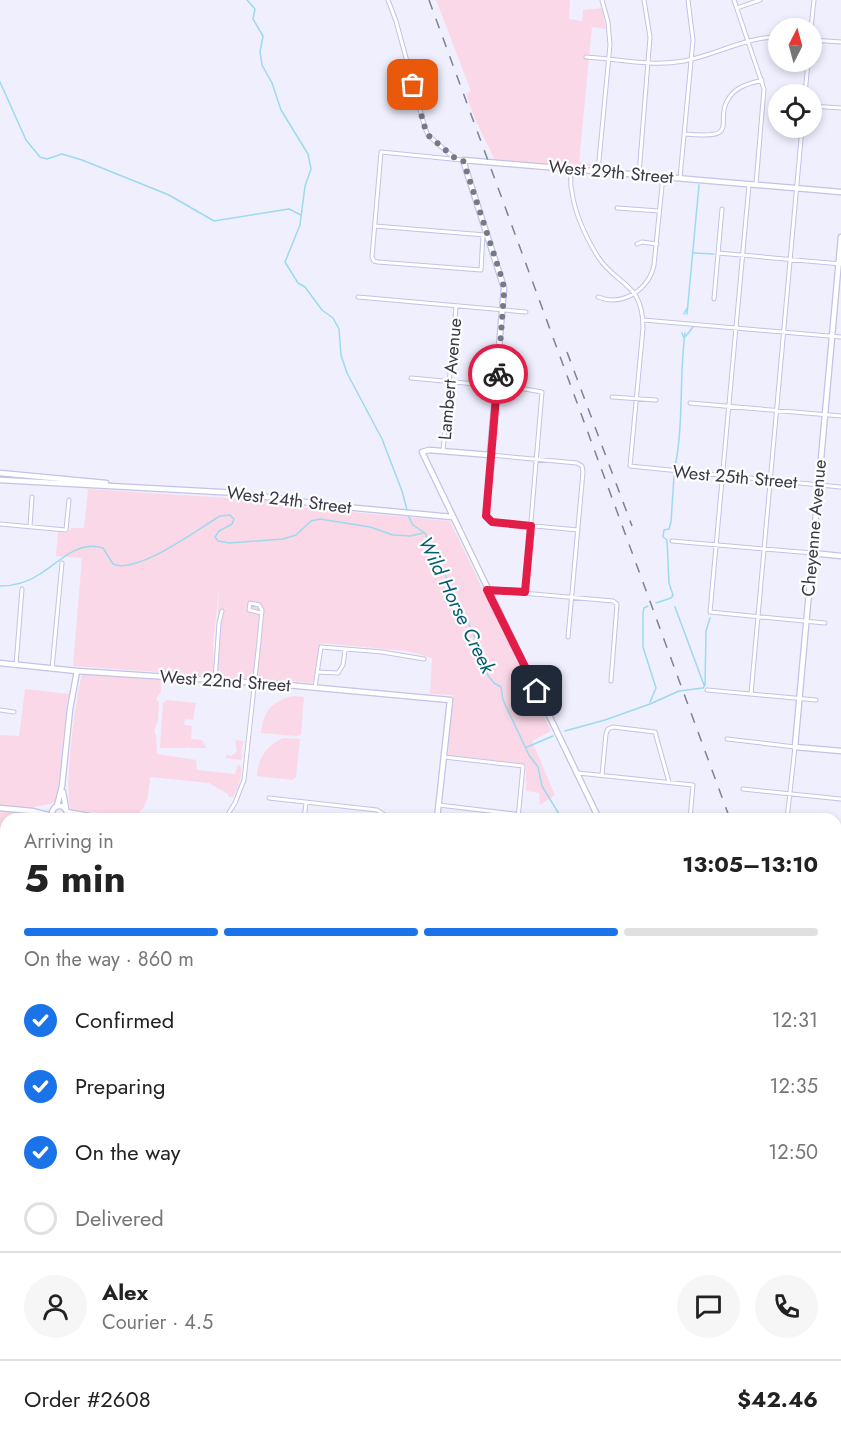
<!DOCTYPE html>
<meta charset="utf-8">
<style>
:root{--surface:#fff;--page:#f6f6f6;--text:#222;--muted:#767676;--line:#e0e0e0;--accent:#1a73e8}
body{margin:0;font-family:Jost,sans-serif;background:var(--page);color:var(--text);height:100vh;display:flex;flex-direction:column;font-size:22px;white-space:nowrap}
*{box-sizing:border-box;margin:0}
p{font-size:20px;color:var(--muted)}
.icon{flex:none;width:33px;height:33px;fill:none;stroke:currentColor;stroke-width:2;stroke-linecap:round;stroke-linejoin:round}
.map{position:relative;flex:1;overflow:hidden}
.side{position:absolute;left:0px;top:813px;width:842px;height:636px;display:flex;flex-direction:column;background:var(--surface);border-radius:18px 18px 0 0;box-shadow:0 3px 9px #0003}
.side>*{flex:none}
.needle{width:39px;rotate:6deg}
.controls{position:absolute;left:768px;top:18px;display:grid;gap:12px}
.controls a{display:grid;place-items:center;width:54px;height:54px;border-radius:50%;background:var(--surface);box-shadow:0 3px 9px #0003;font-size:30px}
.pin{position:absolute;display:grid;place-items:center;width:51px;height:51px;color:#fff;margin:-26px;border-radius:12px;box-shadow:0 3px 9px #0006}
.courier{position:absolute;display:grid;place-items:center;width:60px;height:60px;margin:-30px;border:4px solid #e11d48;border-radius:50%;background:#fff;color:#222;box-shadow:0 2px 8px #0007}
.overview em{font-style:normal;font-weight:700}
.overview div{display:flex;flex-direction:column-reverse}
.overview{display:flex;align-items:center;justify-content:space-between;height:102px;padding:0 24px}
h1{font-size:39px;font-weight:700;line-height:45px}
.bar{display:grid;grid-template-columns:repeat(4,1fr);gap:9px 6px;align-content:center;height:72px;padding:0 24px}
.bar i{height:8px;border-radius:4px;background:var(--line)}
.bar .current{background:var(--accent)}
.bar p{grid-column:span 4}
.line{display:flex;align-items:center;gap:15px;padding:0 24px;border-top:2px solid var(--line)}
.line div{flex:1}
.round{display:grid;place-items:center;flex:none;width:63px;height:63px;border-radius:32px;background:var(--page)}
ol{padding:0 24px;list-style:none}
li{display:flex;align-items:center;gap:18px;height:66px}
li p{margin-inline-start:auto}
li .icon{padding:6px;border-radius:50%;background:var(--accent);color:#fff;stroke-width:4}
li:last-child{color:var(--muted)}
li i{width:33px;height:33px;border:3px solid var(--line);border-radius:50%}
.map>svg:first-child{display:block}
.green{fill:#fbd8e7}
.forest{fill:#d5a2ba}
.water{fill:#9cdaed}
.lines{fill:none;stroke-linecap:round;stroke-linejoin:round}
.stream{stroke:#9cdaed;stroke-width:1.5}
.street-casing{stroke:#c2c3e6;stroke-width:5}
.secondary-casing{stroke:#c2c3e6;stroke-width:7}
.street{stroke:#fff;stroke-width:3}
.secondary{stroke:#fff;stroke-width:4.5}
.rail{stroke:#818290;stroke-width:1.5;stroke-dasharray:10 10;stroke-linecap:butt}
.done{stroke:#787987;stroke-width:6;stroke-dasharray:0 10.8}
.route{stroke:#e11d48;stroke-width:8}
.labels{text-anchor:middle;stroke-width:4.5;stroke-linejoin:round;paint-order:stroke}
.street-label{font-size:18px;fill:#383947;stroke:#fefefe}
.water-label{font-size:20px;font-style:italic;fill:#045e71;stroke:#fefefe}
</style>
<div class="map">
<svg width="841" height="1449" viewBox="0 0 841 1449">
<rect width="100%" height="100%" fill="#efeffe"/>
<!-- green -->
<path class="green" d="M436,0h134l-1,19 13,2 1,-11 19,-2 4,21 -14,-2 -13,135 16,2 -1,2h-27l-72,-6 -19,-39 -10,-27 5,-3z
M88,489l188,12v4l174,16 101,210 -19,10 23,54 -15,10 -1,-12 -13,-2v-27l-78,-9 5,-60 -23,-1 2,-36 -25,-7 -86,-8 -8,40 -98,-7 4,-87 -6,55 1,32 -141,-10 9,-108 -26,-2 2,-24 10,1 3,-5h13z
M83,672l78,6v14l-5,7 3,3 -1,18 -4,11 2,4 1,19 39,6 1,10 38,4 3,-10 3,3c1,11 -3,21 -8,30h-4l-1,-3 -19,-11 -59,-6c-2,21 -1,26 -16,42h-11l-10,-4 -42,-6c-8,-14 5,-119 12,-137z
M25,689l44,5 -2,8 -10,97 -3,4 -20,4 -1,7 17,3 2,2h-46v375l-6,-1v-458l19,1z
M294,696l10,1 -3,37 -3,2 -37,-3c2,-22 12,-33 33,-37z
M167,700l29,3 -3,17 -8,-1 -1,6 8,1 -1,13 11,1 4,8h-16l-1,-2 -1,2h-28l3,-45z
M283,738l17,1 -4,38 -3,3 -36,-4c1,-18 9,-30 26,-38z
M235,740l8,1 -2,13 2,1 -2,5 -16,-2 2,-4 4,2 6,-4z"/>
<!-- forest -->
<path class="forest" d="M6,1436v7l27,1 -8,5h-25v-8z
M68,1443h52l3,4 -93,2 9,-3z"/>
<!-- water -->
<path class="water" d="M418,1443h91l-1,6h-32z"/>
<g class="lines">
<!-- stream -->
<path class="stream" d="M247,0l8,9 -2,10 10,17 -3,16 2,13 10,18 9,27 27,44 3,15 -6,17 -5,39 -15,37 13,21 7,4 17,23 11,8 6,11 2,26 6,18 35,66 20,52 5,19
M0,82l26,58 14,17 7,2 15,-5 20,6 87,35 45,26 75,-12 12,6
M694,253l20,1
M684,314l3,-6
M687,314l12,-129
M682,333l2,5
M686,336l7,-9
M675,467c9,-44 4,-89 10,-134
M408,515l5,10 12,8 49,102 13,28v11l7,9 7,4 2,13 26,55 9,12 4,19 20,33
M0,586c14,0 28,-4 40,-12 19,-12 38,-34 63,-26l10,16c24,11 85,-35 107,-48l10,-1 4,4 -2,5 -13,7 -4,6 3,4 11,2 54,-4 13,-4 15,-14 9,-2 50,8 23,8 17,1 13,-3
M656,603l15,-5 2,-3 -4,-12 -2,-43 -4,-3 1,-7 5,-1 2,-7 3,-46
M648,606l-4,2 -1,5v34l13,41 -6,14
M675,607l29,78
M565,731l40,-11 45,-16 29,-13 24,-3 2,-3 1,-54 4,-13
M527,747l26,-11
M836,1022l5,9
M0,1259h6
M0,1275l6,2
M319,1443l49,6
M674,1443l12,6"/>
<!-- street casing -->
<g class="street-casing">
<path id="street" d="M388,0l8,21 29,107 3,7 25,22
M734,0l30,89 -8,95
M737,8l23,-8
M811,28l3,-28
M812,40l29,2
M586,57c32,2 66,10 98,4 32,-6 61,-24 94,-24
M805,94l3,-32
M812,106l29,2
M685,134c62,6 24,-14 47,-40 7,-8 19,-11 30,-14
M462,160l-81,-8 -9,105 2,4 4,1 103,8 2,-35
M571,169c0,8 -1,16 1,23 3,22 15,47 26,65 20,30 45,25 45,71l-13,138 210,21
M598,171l12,-126 -2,-23 -6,-22
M639,174l11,-137 -6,-37
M680,178l13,-138 -5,-40
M749,185l-39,427 115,11
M617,208l42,3
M375,226l110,9
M637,244l5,-2 15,2
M718,253l123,11
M358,297l168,15
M598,297c25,10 51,-8 56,-32l9,-89
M714,299l8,-90
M643,320l198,17
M411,378l108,10 23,4 -17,200
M612,397l44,3
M690,403l151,13
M443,451l13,-144
M0,524l66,6 3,-30
M30,526l2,-29
M672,541l140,12
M489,590l124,11 4,3 -6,77
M568,637l15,-165 -1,-6 -5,-3 -87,-8 -4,61 6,6 86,8
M16,665l6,-76
M52,669l10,-106
M317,672l21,1 5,-8 2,-15
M215,680l4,-57 3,-12
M315,687l6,-40 61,5 42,7
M707,690l109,10
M751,694l51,-566
M0,710l14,2
M727,739l68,8 -8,72
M444,757l79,9 -5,53
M578,773l115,12 -3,34
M602,775l4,-41 2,-5 5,-2 42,5 14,50
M743,789l98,10
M269,798l108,12 14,9
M439,805l101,12
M225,819l10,-16 9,-23 15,-139 3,-31 -3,-5 -9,-2 -1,7 12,3
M304,819l2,-16
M836,896l5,-53
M836,994h5
M836,1188l5,1
M836,1238h5"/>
</g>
<!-- secondary casing -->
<g class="secondary-casing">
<path id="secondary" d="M841,237l-46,510 46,4
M0,473l106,10
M0,480l238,13 97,13 117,11
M812,553l29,3
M0,663l77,8 199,13 174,16 -13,119
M63,792l3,17
M57,806l5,-20 8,-77 7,-38
M0,808l32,3 20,5
M67,812l39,7
M54,819l-2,-7c3,-8 12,-8 15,0l-2,7
M66,819l17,-2
M599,819l-177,-367 7,-2 61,5 14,-167 -41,-128 378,32
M836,945l5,1
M0,1197h6"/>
</g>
<!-- street -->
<use href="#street" class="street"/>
<!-- secondary -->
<use href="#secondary" class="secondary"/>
<!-- rail -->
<path class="rail" d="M429,0l301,819
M567,352l65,174
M836,1090l5,16
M0,1305l6,4
M836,1317l5,1
M836,1374l5,4
M194,1449l9,-6"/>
</g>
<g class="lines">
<!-- done -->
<path class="done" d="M413,85l12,43 3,7 27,23 8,2 40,122 1,11 -6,81"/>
<!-- route -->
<path class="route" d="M498,374l-12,142 6,6 39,4 -6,66 -38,-2 50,101"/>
</g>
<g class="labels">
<!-- street labels -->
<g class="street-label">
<text transform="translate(611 172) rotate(5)" y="6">West 29th Street</text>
<text transform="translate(450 379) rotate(-85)" y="6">Lambert Avenue</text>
<text transform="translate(735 477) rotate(5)" y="6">West 25th Street</text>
<text transform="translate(289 500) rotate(7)" y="6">West 24th Street</text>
<text transform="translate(814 528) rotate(-85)" y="6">Cheyenne Avenue</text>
<text transform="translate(225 681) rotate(4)" y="6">West 22nd Street</text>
</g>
<!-- water labels -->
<g class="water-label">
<text transform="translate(457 605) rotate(64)" y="7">Wild Horse Creek</text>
</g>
</g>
</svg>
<div class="controls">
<a><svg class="needle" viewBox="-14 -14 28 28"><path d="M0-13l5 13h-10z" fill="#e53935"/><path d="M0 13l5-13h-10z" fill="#767676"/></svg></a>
<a><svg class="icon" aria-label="locate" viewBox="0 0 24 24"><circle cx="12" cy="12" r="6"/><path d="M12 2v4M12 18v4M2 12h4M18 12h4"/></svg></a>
</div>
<div class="pin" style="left:413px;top:85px;background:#ea580c"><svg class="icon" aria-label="bag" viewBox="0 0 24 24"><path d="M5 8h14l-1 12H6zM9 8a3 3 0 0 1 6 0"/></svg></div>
<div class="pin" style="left:537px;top:691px;background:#1f2937"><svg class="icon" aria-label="home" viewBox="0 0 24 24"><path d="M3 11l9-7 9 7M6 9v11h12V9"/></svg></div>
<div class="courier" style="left:498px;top:374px"><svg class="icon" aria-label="bike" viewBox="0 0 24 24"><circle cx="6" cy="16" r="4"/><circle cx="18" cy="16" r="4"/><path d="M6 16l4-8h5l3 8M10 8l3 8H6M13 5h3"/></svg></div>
<section class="side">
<div class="overview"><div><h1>5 min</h1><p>Arriving in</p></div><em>13:05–13:10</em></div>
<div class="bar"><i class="current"></i><i class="current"></i><i class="current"></i><i></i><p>On the way · 860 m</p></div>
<ol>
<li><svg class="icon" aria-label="check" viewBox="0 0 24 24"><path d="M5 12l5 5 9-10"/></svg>Confirmed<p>12:31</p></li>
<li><svg class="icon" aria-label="check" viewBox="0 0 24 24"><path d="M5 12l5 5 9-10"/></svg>Preparing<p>12:35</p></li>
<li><svg class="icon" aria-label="check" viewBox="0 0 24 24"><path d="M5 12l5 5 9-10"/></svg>On the way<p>12:50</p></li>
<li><i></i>Delivered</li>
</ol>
<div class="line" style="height:108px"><a class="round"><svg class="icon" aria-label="person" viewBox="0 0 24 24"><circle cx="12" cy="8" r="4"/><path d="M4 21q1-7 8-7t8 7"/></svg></a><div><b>Alex</b><p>Courier · 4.5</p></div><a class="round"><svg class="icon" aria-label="chat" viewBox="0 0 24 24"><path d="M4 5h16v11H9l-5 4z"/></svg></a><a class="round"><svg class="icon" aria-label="phone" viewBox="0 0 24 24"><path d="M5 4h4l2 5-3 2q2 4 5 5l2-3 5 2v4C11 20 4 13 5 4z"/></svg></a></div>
<div class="line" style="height:78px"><div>Order #2608</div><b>$42.46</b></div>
</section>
</div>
